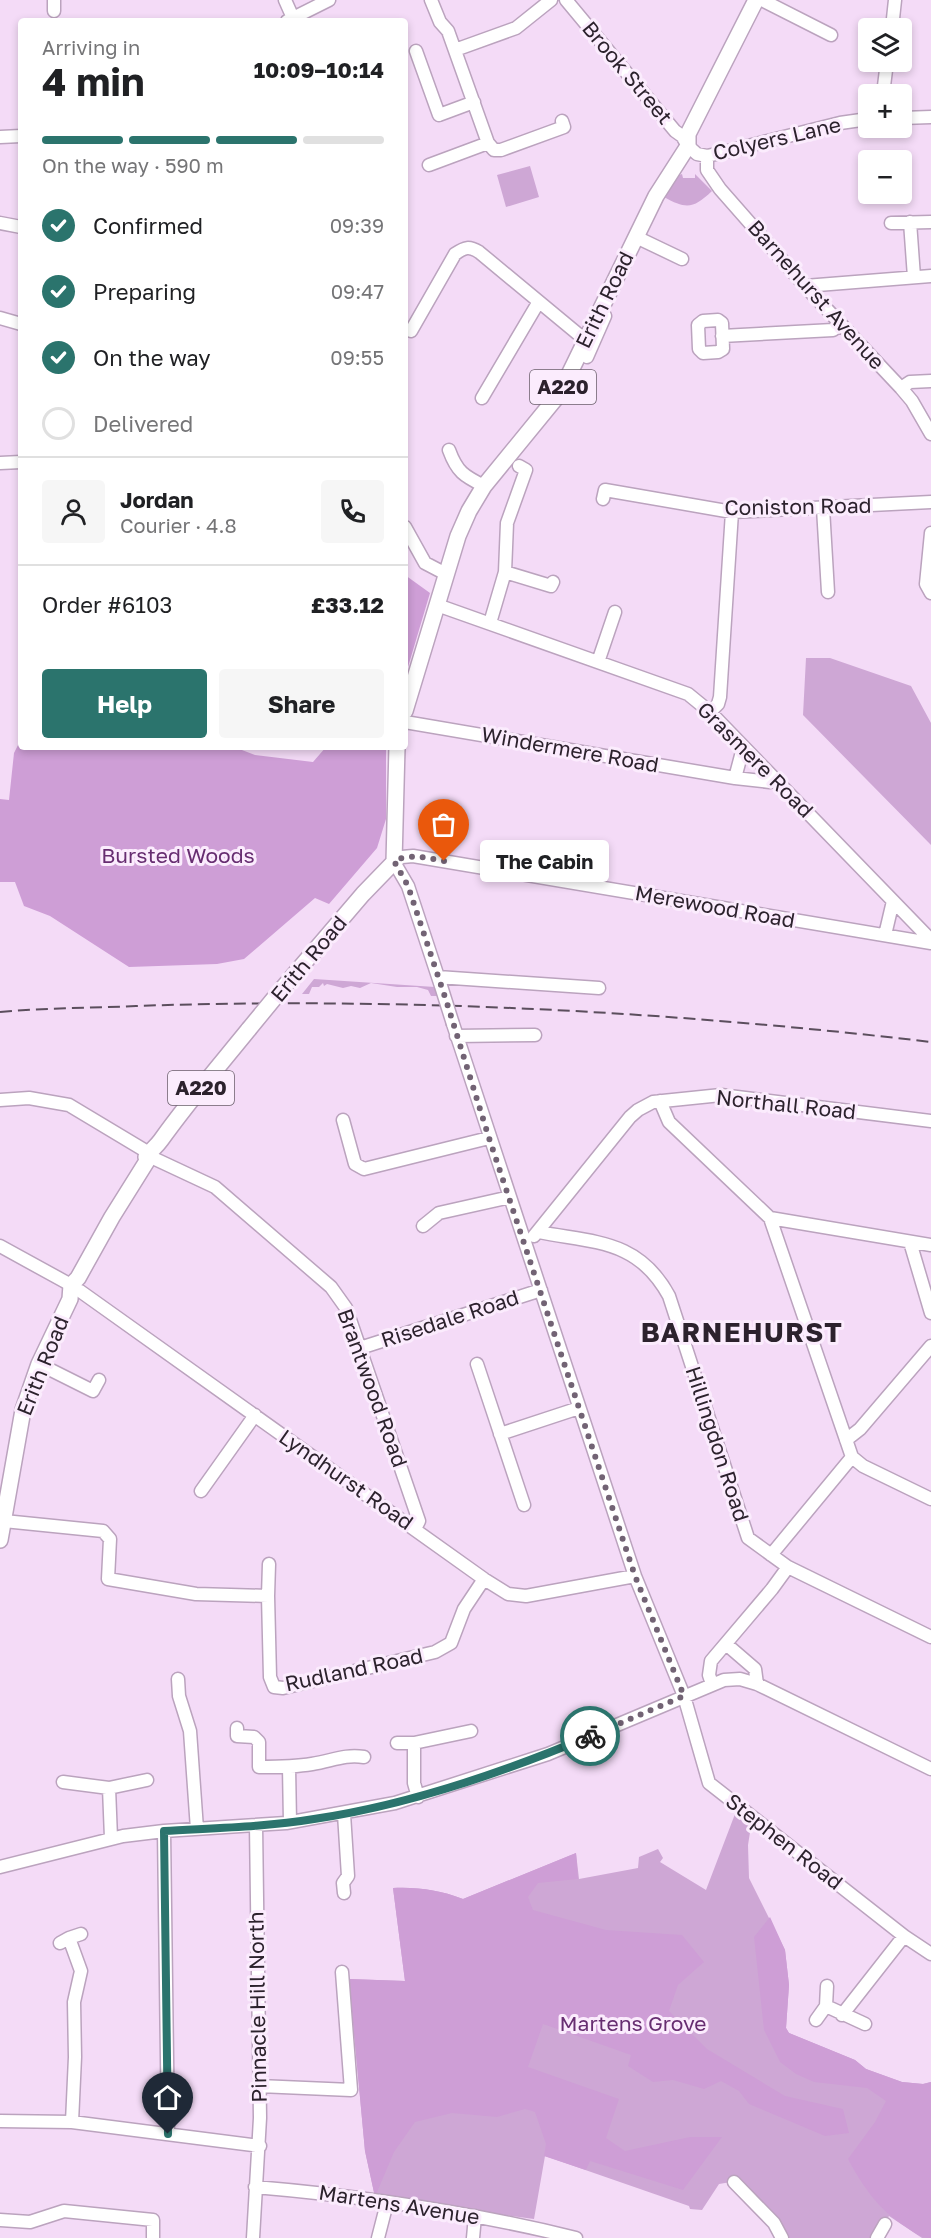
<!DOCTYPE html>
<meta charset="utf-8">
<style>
:root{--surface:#fff;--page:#f6f6f6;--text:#202124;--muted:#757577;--line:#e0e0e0;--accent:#2b746d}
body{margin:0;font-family:"Golos Text",sans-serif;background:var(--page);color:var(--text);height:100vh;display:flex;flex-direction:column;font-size:22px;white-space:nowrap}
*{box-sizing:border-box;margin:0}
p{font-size:20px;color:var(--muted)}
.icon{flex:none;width:33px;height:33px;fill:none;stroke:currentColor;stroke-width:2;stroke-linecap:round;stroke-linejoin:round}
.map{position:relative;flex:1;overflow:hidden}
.drawer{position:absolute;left:18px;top:18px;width:390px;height:732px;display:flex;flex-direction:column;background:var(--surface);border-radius:6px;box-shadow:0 3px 9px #0003}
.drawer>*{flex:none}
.buttons{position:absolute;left:858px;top:18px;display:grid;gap:12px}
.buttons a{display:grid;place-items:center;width:54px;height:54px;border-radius:6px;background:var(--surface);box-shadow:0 3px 9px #0003;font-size:30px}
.pin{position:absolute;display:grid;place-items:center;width:51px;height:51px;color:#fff;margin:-62px -26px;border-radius:50% 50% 50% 0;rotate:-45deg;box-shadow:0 0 6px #0007}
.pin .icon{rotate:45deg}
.courier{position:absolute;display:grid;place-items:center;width:60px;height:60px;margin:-30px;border:4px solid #2b746d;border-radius:50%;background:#fff;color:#222;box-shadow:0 2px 8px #0007}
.bubble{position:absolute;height:42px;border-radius:6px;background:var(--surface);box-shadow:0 3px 9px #0003;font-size:20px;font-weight:700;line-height:42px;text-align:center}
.head em{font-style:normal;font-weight:700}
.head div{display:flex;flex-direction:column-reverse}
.head{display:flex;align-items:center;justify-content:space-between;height:102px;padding:0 24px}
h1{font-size:39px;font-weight:700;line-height:45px}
.bar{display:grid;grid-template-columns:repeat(4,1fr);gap:9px 6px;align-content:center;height:72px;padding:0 24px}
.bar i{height:8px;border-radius:4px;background:var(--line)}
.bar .on{background:var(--accent)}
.bar p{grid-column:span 4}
.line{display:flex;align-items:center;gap:15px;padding:0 24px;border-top:2px solid var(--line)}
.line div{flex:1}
.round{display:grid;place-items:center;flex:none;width:63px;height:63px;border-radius:6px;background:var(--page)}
ol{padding:0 24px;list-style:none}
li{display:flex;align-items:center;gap:18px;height:66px}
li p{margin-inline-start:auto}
li .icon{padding:6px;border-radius:50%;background:var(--accent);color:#fff;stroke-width:4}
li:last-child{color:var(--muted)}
li i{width:33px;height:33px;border:3px solid var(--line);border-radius:50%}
.cta{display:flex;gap:12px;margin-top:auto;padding:12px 24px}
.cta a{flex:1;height:69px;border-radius:6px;background:var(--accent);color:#fff;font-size:24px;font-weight:700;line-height:69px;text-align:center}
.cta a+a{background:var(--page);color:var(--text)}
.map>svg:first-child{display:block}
.green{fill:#cea7d5}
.forest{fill:#ce9ed6}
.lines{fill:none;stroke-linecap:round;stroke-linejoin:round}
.minor-casing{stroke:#bba3be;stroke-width:15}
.major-casing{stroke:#bba3be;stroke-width:18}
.minor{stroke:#fff;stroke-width:12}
.major{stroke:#fff;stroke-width:15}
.rail{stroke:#5b4e5d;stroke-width:2;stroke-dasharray:12 6;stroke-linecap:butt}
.minor-bridge-casing{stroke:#bba3be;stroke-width:15;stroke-linecap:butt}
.major-bridge-casing{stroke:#bba3be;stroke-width:18;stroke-linecap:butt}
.minor-bridge{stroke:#fff;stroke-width:12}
.major-bridge{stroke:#fff;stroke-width:15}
.done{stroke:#726374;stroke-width:6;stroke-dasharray:0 10.8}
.route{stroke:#2b746d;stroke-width:8}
.labels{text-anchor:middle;stroke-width:6;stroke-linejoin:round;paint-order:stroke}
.shield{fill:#fbecfd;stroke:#6a5f6b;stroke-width:1.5}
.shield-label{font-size:20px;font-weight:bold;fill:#2c222d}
.street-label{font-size:21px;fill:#2c222d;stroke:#fbecfd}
.park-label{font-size:21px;fill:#672d71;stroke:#fbecfd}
.district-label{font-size:27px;font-weight:bold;letter-spacing:1.5px;fill:#2c222d;stroke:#fbecfd}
</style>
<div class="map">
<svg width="931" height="2238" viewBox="0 0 931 2238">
<rect width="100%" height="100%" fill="#f4dbf7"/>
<!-- green -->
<path class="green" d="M530,166l9,31 -33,10 -9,-32z
M682,174l1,4h12v-4l17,17c-18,17 -25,19 -48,6l13,-21z
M806,658h24l81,28 20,37v122l-128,-130z
M314,979l121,8 3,9h-7l-3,-6 -11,-3h-20l-26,-4 -11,5 -9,-2 -8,2 -16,-4 -3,2 -1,-3 -4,4h-7l-3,7h-7z
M735,1814l16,12 -3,19 1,33 36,72 4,35 -3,43 3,5 66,27 11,9 36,13 21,2 8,-2v156h-9l-33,-22 -15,22h-90l-47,-57 -18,3 -17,26 -12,-1 -1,-3 -144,-50 -11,63 -159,-22 -10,-46 -16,-172 56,2 -12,-93c26,-1 46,2 70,11l113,-46 3,26 59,-11 1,-11 19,-8 5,9 -3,4 46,28z"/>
<!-- forest -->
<path class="forest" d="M405,575l25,18 -25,84z
M21,739v8h213l21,8 58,7 13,-15h60v72l-9,29 -48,56 -14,-6 -71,61 -27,5 -88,3 -79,-51 -26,-10 -9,-24h-15v-83l9,1 5,-47z
M576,1853l2,26 -40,4 -10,14 5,13 73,20 76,5 22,27 -26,23 -9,26 38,38 78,47 58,13 6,24 -24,3 -76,-32 -10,-13 -18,-10 -17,8 -31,-9 -20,2 -25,-16 3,-11 -88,-31 -15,43 91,32 -13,39 19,13 65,-14h32l-39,53 -93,-29 -4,9 -42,-14 2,-12 -11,-32 -10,-3 -28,8 -45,-4 -37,9 -21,30 -19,45 -10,-46 -16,-172 56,2 -12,-93c26,-1 46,2 70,11z
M770,1917l15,33 4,35 -3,43 3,5 66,27 11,9 36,13 21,2 8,-2v156c-11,0 -16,-5 -25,-11 -27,-17 -43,-40 -58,-68l27,-37 11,-21 -19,-13 -53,-6 -18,-8 -16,-12 -16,-32 -10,-93z"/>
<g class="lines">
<!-- minor casing -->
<g class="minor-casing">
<path id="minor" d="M54,0v11
M285,0l8,18
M566,0l109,131 7,5 6,10 9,8 10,2 9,-2 124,-31 28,-4
M762,0l69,35
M287,21l42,-21
M892,28l3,-28
M455,50l61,-22 35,-28
M416,51l23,64 35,-13
M883,94l4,-32
M902,118l29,-1
M0,137l21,-1
M488,143l6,7h7l63,-23 -2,-6
M707,156v14l13,19 85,97 96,102 11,13 19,33
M429,165l59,-22 -40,-112 -8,-9 -9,-22
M910,222l4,55
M0,223l21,4
M891,223l40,-1
M636,237l46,22
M805,286l126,-10
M0,318l21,6
M718,320l4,3 1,26 -5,3 -15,1 -4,-4 -1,-24 5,-4z
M411,331l44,-77c10,-7 14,-8 24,-2l99,82 8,4
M722,336l111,-6 8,-6
M587,357l18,-41 -2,-4
M901,388l9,-6 21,-1
M482,398l56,-95
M449,450c8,22 15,26 35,36
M0,463l21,-1
M603,499l2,-9 127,22 199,-10
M823,508l5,84
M405,527l20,36 21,11
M931,533l-5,51 5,9
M505,572l46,14 2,-4
M437,605l251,89 22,18 217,224 1,6
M490,623l15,-51 2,-49 19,-53 -7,-4
M598,662l17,-50
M710,712l8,-8 2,-7 12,-185
M405,722l330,56 35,4 4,-2
M735,778l8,-30
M885,935l8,-34
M438,977l161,11
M441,986l-33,-100 -14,-24 8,-5 11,-1 518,87
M453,1024l182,552 49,120 25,87 195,153 27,18
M456,1036l79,-1
M0,1100l29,-2 40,7 80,48
M660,1101l9,21 101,96 161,27
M343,1120l12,44 9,5 125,-31
M153,1158l62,29 116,100 15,21 73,213 -4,8
M770,1218l82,239 11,9 68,33
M423,1226l16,-13 71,-16
M539,1232c55,11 99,7 130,64l79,242 40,29 143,70
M534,1236l96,-119 8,-7 15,-8 68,-7 210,26
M910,1242l21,71
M0,1246l71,39
M80,1291l404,288 24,15 18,2 109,-20
M360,1348l181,-58
M39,1364l54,27 6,-11
M477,1364l47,141
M500,1434l79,-26
M846,1440l14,-11 71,-83
M201,1491l54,-76
M4,1521l99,10 7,8 -2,40 88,15 72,2 2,81 4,10 9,1 152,-36 16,-9 13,-34 20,-30
M771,1555l81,-98
M268,1596l1,-32
M726,1644l29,25 2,15
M178,1679l1,17 11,35 7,98
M712,1684l-3,-9 2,-14 61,-72 16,-22
M237,1728v8l17,1 5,5v25c18,0 35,0 53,-3 20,-3 32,-10 52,-7
M397,1743h17l57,-12
M414,1743v40l4,14
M289,1767l1,55
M63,1782l46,6 2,50
M109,1788l38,-8
M344,1814l4,62 -5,7 1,10
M164,1831l4,303
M0,1867l123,-31 41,-5 122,-8 109,-20 153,-49 176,-74 16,-1 17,5 174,85
M69,1938l12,-4
M60,1943l9,-5 12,33 -7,31 1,55 -3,65
M827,1986l-1,20 39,18
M842,2015l62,-79
M816,2020l10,-14
M259,2086l92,4 -9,-118
M0,2121l72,1 188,24
M734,2182l40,41 8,15
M255,2187c106,9 219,26 321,51
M0,2220l30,2 34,-11 89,9v18
M253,2238l7,-120 -4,-293
M378,2238l9,-35
M473,2238l2,-22
M877,2238l8,-14"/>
</g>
<!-- major casing -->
<g class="major-casing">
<path id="major" d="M405,711l53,-175 11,-25 15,-25 76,-93 96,-197 32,-50v-12l68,-134
M281,990l82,-96 31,-32 3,-115
M0,1540l23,-130 16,-46 31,-65 1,-14 7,-7 34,-61 35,-56 -1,-4c5,-7 10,-10 15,-17 27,-38 58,-74 88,-111"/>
</g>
<!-- minor -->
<use href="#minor" class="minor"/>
<!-- major -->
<use href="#major" class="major"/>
<!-- rail -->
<path class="rail" d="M0,1012c45,-4 91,-4 136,-6 265,-9 532,5 795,36"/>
<!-- minor-bridge casing -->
<g class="minor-bridge-casing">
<path id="minor-bridge" d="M441,986l12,38"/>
</g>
<!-- major-bridge casing -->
<g class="major-bridge-casing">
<path id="major-bridge" d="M249,1029l32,-39"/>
</g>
<!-- minor-bridge -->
<use href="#minor-bridge" class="minor-bridge"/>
<!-- major-bridge -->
<use href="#major-bridge" class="major-bridge"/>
</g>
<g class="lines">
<!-- done -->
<path class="done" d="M444,861c-18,-3 -33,-8 -50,0l14,25 38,114 43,138 146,438 49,120 -94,40"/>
<!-- route -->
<path class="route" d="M168,2134l-4,-303c50,-3 101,-4 150,-12 95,-14 188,-46 276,-83"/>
</g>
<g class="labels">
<!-- shield labels -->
<g class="shield">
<rect x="530" y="370" width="66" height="34" rx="4.5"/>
<rect x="168" y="1071" width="66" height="34" rx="4.5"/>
</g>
<g class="shield-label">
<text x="563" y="394">A220</text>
<text x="201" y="1095">A220</text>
</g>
<!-- street labels -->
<g class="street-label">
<text transform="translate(627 73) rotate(50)" y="7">Brook Street</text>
<text transform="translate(777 139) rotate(-13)" y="7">Colyers Lane</text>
<text transform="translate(816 295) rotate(48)" y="7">Barnehurst Avenue</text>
<text transform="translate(605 300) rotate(-64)" y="7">Erith Road</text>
<text transform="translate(798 507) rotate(-1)" y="7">Coniston Road</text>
<text transform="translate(570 750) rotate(10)" y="7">Windermere Road</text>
<text transform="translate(755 760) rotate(45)" y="7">Grasmere Road</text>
<text transform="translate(715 907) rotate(10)" y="7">Merewood Road</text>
<text transform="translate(309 959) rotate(-50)" y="7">Erith Road</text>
<text transform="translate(786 1105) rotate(6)" y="7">Northall Road</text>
<text transform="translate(450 1319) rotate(-18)" y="7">Risedale Road</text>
<text transform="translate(43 1366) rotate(-68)" y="7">Erith Road</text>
<text transform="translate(372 1388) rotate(70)" y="7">Brantwood Road</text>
<text transform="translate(717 1444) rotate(72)" y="7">Hillingdon Road</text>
<text transform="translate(346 1480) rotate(35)" y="7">Lyndhurst Road</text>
<text transform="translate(354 1670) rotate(-12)" y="7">Rudland Road</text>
<text transform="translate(784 1842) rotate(38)" y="7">Stephen Road</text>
<text transform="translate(258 2007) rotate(-91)" y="7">Pinnacle Hill North</text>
<text transform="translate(399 2205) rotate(9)" y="7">Martens Avenue</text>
</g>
<!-- park labels -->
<g class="park-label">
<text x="178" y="863">Bursted Woods</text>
<text x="633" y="2031">Martens Grove</text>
</g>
<!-- district labels -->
<g class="district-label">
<text x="742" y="1342">BARNEHURST</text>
</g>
</g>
</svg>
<div class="buttons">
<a><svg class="icon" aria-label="layers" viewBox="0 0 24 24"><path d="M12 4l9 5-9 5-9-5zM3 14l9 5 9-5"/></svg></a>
<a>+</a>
<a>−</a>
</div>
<div class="pin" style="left:444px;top:861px;background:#ea580c"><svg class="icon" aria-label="bag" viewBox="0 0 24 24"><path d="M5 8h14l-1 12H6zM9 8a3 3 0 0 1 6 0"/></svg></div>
<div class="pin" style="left:168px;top:2134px;background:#1f2937"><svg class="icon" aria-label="home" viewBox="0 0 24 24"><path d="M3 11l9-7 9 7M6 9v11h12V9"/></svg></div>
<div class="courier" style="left:590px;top:1736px"><svg class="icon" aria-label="bike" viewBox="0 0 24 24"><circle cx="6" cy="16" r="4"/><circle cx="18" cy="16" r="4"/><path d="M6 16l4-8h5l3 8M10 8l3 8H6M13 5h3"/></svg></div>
<div class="bubble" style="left:480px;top:840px;width:129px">The Cabin</div>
<section class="drawer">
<div class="head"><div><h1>4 min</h1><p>Arriving in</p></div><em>10:09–10:14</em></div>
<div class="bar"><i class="on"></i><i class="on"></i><i class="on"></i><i></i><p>On the way · 590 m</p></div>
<ol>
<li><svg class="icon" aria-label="check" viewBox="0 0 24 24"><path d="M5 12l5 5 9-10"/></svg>Confirmed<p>09:39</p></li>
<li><svg class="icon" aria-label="check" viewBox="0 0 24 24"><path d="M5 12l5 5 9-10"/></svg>Preparing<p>09:47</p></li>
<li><svg class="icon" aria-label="check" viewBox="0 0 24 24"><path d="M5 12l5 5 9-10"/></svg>On the way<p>09:55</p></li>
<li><i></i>Delivered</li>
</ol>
<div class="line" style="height:108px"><a class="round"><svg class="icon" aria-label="person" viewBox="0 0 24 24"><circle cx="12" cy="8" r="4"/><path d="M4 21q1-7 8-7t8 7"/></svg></a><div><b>Jordan</b><p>Courier · 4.8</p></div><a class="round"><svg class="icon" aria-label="phone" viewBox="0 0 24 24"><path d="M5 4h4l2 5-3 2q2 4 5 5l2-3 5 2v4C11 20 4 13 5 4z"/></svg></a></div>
<div class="line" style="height:78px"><div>Order #6103</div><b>£33.12</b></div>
<div class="cta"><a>Help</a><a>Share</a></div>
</section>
</div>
